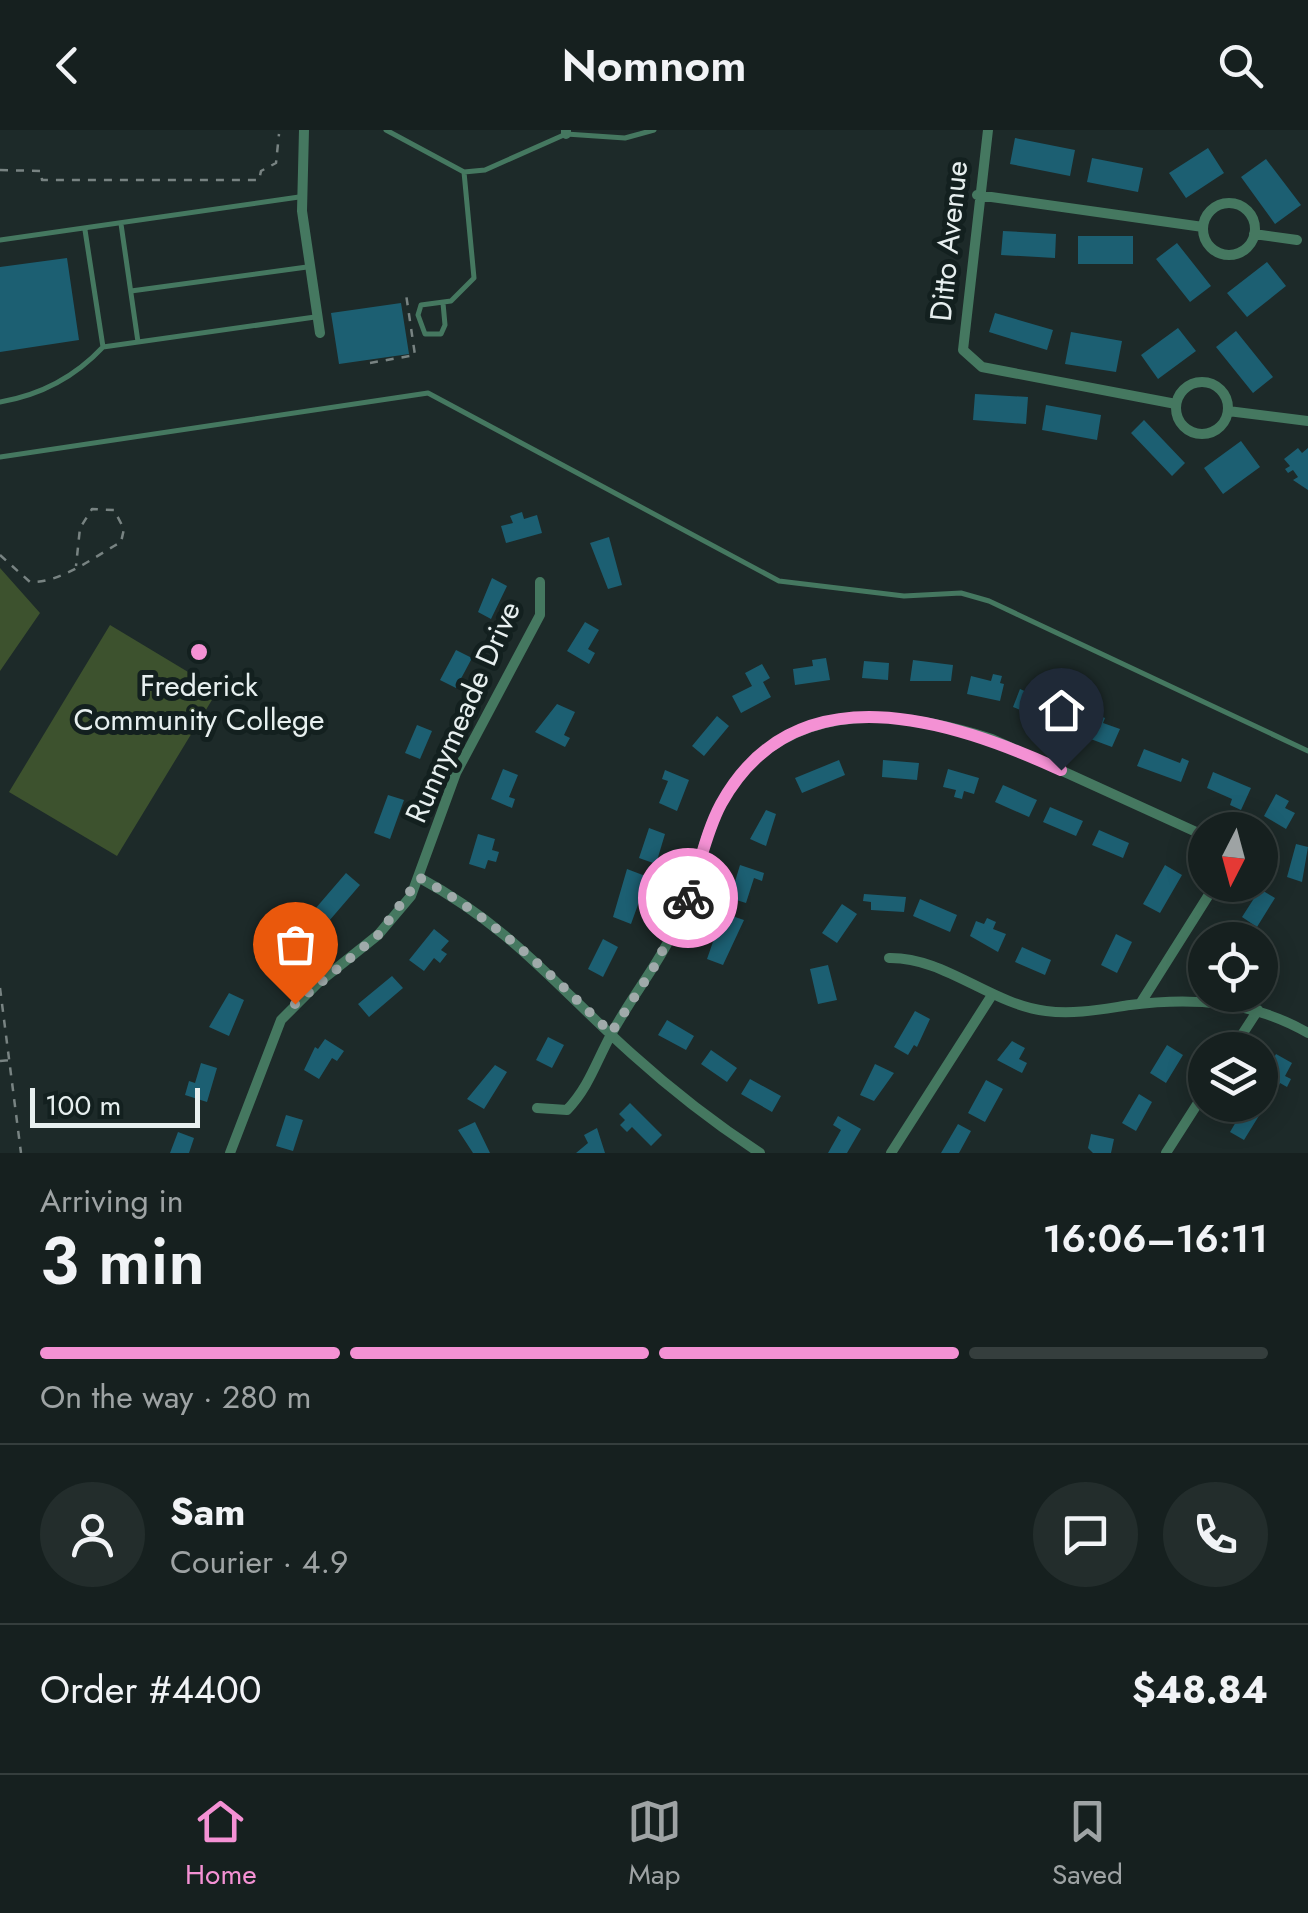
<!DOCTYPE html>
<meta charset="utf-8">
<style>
:root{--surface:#16201f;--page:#232d2c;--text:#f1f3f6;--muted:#9ea3a4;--line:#353e3d;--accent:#f491d4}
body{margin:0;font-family:Jost,sans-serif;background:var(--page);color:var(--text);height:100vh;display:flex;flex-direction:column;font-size:38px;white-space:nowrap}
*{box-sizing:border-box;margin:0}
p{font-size:32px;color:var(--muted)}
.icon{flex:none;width:55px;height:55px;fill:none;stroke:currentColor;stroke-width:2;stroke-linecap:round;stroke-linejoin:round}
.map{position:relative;height:1023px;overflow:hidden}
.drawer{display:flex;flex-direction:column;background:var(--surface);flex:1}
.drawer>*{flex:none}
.needle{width:65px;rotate:186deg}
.tools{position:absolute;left:1188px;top:682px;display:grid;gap:20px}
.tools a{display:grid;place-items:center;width:90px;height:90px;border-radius:50%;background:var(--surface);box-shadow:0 5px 25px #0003,0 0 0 2px var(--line);font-size:50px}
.scale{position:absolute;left:30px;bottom:25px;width:170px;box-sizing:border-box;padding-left:10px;border:5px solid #e7efef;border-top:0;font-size:28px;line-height:35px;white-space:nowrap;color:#e7efef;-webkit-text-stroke:8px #13201f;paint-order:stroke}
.pin{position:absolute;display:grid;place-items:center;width:85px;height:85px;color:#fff;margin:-102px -42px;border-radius:50% 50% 50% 0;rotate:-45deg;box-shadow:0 0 10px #0007}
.pin .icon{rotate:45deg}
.courier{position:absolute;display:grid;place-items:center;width:100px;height:100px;margin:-50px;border:8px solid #f491d4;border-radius:50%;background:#fff;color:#222;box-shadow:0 2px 12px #0007}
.overview em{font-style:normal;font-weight:600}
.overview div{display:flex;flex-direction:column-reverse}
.overview{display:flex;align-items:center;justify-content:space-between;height:170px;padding:0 40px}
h1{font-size:65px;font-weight:600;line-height:75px}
.bar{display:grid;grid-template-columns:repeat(4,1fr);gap:15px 10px;align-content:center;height:120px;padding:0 40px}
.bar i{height:12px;border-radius:8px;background:var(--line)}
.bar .current{background:var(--accent)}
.bar p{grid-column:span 4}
.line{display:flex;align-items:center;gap:25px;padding:0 40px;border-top:2px solid var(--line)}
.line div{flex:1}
.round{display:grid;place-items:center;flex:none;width:105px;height:105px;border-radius:52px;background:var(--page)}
header{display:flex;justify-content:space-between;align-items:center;height:130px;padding:0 40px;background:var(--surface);font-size:45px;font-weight:600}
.tab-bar{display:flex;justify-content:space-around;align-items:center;height:140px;border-top:2px solid var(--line);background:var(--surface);font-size:28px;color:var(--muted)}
.tab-bar a{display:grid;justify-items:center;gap:5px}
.tab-bar .current{color:var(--accent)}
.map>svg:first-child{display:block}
.green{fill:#3d522e}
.building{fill:#1c5f72}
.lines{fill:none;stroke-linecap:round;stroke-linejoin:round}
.path{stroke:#788382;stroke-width:2.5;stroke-dasharray:8 8;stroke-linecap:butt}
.lane{stroke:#457860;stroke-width:5}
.street{stroke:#457860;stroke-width:10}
.done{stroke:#a0aaaa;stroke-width:10;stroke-dasharray:0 18}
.route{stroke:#f491d4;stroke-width:12}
.poi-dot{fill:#f491d4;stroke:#13201f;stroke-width:4}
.labels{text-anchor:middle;stroke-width:10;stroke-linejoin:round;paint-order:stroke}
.street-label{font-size:30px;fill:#e7efef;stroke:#13201f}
.poi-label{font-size:30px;fill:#e7efef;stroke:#13201f}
</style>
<header><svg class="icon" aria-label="back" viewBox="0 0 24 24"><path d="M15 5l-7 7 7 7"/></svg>Nomnom<svg class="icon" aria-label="search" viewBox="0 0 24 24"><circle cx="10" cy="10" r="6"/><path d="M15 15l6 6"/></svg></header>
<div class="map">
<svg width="1308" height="1023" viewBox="0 0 1308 1023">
<rect width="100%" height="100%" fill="#1d2a29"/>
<!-- green -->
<path class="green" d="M0,438l40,45 -40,58z
M110,495l108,65 -101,166 -108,-64z"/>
<!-- building -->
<path class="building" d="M1015,8l60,12 -5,26 -60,-12z
M1208,18l16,25 -38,25 -17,-25z
M1092,28l51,10 -5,24 -51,-10z
M1266,29l35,46 -26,19 -34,-47z
M1003,101l53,3 -1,24 -54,-3z
M1078,106h55v28h-55z
M1177,113l34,43 -21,16 -34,-43z
M67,128l12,82 -79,12v-85z
M1267,132l19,24 -39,31 -20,-24z
M401,173l8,51 -70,10 -8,-51z
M995,183l58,17 -6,20 -58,-18z
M1178,198l18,23 -38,28 -17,-24z
M1236,201l37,46 -20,16 -37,-46z
M1071,202l51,9 -6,31 -51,-8z
M975,264l53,3 -2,27 -53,-4z
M1046,275l55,10 -4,25 -55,-10z
M1144,290l41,43 -13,13 -41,-43z
M1241,311l19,26 -37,27 -19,-26z
M1298,318l4,5 6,-5v42l-15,-10 5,-3 -5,-7 -5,3 -3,-4 5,-3 -6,-7z
M522,382l2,7 13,-4 5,18 -36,10 -5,-17 12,-3 -3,-7z
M609,407l13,48 -14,4 -18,-46z
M492,448l15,8 -16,33 -13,-7z
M585,492l14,8 -11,19 7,4 -6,11 -22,-13z
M456,520l16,8 -16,30 -16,-8z
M826,528l4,22 -35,5 -2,-16 20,-3 -1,-6z
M913,530l40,5 -2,16h-41z
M864,531l25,2 -1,17 -26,-2z
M762,534l8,14 -7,4 8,15 -30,16 -9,-17 20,-10 -7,-13z
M993,544l9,2 -2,7 4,1 -4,17 -33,-7 4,-18 20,5z
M1031,557l15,6 -3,7 18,2 -8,21 -40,-16 7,-18 9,4z
M1084,572l16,6 -3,7 8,3 -2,5 17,6 -8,18 -40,-15z
M557,574l18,8 -11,23 6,3 -5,9 -30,-15z
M717,586l12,10 -25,30 -12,-10z
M417,595l15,6 -12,28 -15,-6z
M1144,619l36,14 2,-5 7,3 -8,21 -44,-16z
M839,630l6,15 -43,18 -7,-15z
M883,630l36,3 -2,17 -35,-3z
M503,639l15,6 -9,22 6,2 -3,9 -21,-9z
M948,639l31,9 -5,16 -10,-3 -2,8 -8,-2 2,-7 -13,-3z
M665,640l24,10 -12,31 -18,-8 9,-22 -6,-2z
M1213,642l38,16 -10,22 -11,-5 2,-6 -25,-11z
M1003,655l34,15 -8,17 -34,-15z
M1276,664l13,7 -4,7 10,5 -9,16 -22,-13z
M388,665l16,5 -14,39 -16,-6z
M1050,677l33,14 -7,15 -33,-14z
M766,680l10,4 -10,32 -16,-7z
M649,698l16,6 -9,30 -17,-6z
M1099,700l30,13 -6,15 -31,-13z
M478,704l17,5 -3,11 7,2 -3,10 -8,-2 -3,9 -16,-5z
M1296,714l12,3 -6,35 -15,-5z
M740,735l24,8 -2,8 -8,-3 -8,25 -16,-5z
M1165,735l17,10 -22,38 -17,-9z
M627,739l21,8 -17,47 -18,-7z
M346,743l14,12 -31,36 -14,-12z
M1260,759l15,9 -18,29 -15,-10z
M864,764l42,3 -2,15 -33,-2v-8l-8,-1z
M920,769l37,16 -7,17 -37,-16z
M842,774l15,10 -20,29 -15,-10z
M723,783l21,7 -21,45 -16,-6z
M987,788l9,4 -3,7 13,5 -8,18 -28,-16 6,-15 8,3z
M434,799l15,12 -8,9 6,4 -7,9 -6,-5 -10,13 -15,-11z
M292,800l9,12 -26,26 -12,-16 9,-6 -5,-6 7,-5 4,5z
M1116,804l16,8 -15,31 -16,-8z
M603,809l15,8 -15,30 -15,-8z
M1022,817l29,13 -6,15 -30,-13z
M828,835l9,35 -19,4 -8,-35z
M392,846l11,12 -34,29 -11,-13z
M229,863l15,7 -15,36 -20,-9z
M915,881l15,8 -13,28 -3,-2 -6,10 -14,-8z
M667,890l27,16 -8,14 -28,-15z
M548,907l16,8 -12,23 -16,-8z
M325,909l19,12 -7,10 -5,-3 -13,21 -15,-9 11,-23 3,2z
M1012,911l13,7 -6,11 8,4 -5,10 -25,-13z
M1167,915l16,10 -17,28 -16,-10z
M711,920l26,18 -10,14 -26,-18z
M1276,924l16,9 -7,13 6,3 -4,8 -7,-4 -5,9 -15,-8z
M201,933l16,5 -10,34 -22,-7 4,-14 6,2z
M875,934l19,9 -20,28 -14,-6z
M495,935l12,7 -23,37 -17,-10z
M750,949l31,17 -9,16 -31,-18z
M986,950l17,9 -18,33 -17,-9z
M1139,964l13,8 -16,29 -14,-8z
M630,973l32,32 -11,11 -19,-19 -5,5 -7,-7 5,-5 -6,-6z
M1246,975l14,9 -16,26 -14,-8z
M286,985l17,5 -10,31 -17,-5z
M838,986l23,13 -14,24h-19l13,-23 -8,-5z
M475,992l15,31h-17l-15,-23z
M958,994l13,7 -12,22h-18z
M597,998l8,25h-29l12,-10 -4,-8z
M178,1002l16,6 -5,15h-19z
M1091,1004l23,5 -3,14h-18l-5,-5z"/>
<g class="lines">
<!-- path -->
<path class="path" d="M0,40l41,1 1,9h217l2,-9 15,-8 3,-29
M370,233l45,-8 -9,-61
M0,425l30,27c31,1 64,-25 91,-40l3,-13 -10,-19 -22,-1 -12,19 -4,38
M0,858l21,165
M0,931l11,-1"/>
<!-- lane -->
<path class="lane" d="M386,0l78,42 21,-2 81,-36 59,4 29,-8
M121,94l17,118
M85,100l18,117
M0,110l299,-43
M131,161l176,-24
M443,173l2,22 -4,9h-16l-7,-19 3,-10 30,-4 23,-23 -10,-106
M0,272c41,-7 74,-24 103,-55l212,-30
M0,327l428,-64 351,188 125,15 57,-3 28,8 319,150"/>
<!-- street -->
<path class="street" d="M304,0l-2,81 18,122
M988,0l-25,220 19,17 194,37
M566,4v-4
M977,65l226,32
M1203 99a26 26 0 1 1 52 0a26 26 0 1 1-52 0Z
M1254,104l43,6
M1176 278a26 26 0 1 1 52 0a26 26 0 1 1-52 0Z
M1228,281l80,10
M420,748c92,50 136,108 212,176 41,37 82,69 128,99
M889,828c56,-1 101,46 157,53 28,4 57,-2 84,-6 63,-8 123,-4 178,28
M1140,874l75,-119
M1232,920l26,-40
M537,978l30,2c23,-24 30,-51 46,-79 21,-38 49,-71 66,-112 17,-37 22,-79 42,-115 58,-105 172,-97 271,-65l213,97
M230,1023l51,-133 37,-37 60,-48 33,-39 45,-123 84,-158v-33
M891,1023l101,-158
M1166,1023l39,-61"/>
</g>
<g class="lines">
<!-- done -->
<path class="done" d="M295,874l83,-69 42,-57c75,41 130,96 191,155l45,-69 32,-66"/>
<!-- route -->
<path class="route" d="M688,768c12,-31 17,-64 33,-94 75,-136 230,-84 340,-34"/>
</g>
<!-- markers -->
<circle class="poi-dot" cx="199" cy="522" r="10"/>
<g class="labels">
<!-- street labels -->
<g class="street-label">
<text transform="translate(949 111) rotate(-84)" y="10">Ditto Avenue</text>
<text transform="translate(463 582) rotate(-66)" y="10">Runnymeade Drive</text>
</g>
<!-- poi labels -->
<g class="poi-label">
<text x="199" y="566">Frederick<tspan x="199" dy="34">Community College</tspan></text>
</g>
</g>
</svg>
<div class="tools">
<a><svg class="needle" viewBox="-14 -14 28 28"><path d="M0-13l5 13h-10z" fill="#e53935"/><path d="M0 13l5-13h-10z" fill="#9ea3a4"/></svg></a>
<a><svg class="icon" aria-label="locate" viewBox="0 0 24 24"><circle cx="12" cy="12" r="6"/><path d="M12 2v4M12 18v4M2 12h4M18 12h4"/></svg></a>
<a><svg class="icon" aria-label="layers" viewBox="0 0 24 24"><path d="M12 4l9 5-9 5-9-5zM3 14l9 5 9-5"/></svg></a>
</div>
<div class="scale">100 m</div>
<div class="pin" style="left:295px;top:874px;background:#ea580c"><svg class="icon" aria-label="bag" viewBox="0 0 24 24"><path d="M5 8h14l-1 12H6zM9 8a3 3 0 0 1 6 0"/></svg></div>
<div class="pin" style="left:1061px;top:640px;background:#1f2937"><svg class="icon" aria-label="home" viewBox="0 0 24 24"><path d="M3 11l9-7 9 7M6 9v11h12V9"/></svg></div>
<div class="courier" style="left:688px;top:768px"><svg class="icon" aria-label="bike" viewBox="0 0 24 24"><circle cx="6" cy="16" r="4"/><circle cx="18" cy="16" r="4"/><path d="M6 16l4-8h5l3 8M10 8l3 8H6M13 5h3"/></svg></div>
</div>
<section class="drawer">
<div class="overview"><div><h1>3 min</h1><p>Arriving in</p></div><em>16:06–16:11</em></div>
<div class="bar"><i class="current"></i><i class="current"></i><i class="current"></i><i></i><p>On the way · 280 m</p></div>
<div class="line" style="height:180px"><a class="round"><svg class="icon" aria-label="person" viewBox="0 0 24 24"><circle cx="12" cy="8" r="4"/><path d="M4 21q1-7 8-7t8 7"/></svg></a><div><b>Sam</b><p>Courier · 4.9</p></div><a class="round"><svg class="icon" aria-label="chat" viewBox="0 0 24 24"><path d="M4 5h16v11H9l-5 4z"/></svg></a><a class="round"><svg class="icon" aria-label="phone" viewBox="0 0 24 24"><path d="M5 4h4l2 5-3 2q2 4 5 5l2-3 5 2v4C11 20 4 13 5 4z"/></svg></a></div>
<div class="line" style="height:130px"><div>Order #4400</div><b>$48.84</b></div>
</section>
<nav class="tab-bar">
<a class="current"><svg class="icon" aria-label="home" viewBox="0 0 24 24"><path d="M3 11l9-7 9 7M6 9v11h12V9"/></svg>Home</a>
<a><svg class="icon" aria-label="map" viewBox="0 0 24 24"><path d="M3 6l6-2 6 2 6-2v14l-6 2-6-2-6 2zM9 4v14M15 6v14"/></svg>Map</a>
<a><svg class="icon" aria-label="saved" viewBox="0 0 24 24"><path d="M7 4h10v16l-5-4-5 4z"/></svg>Saved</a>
</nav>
